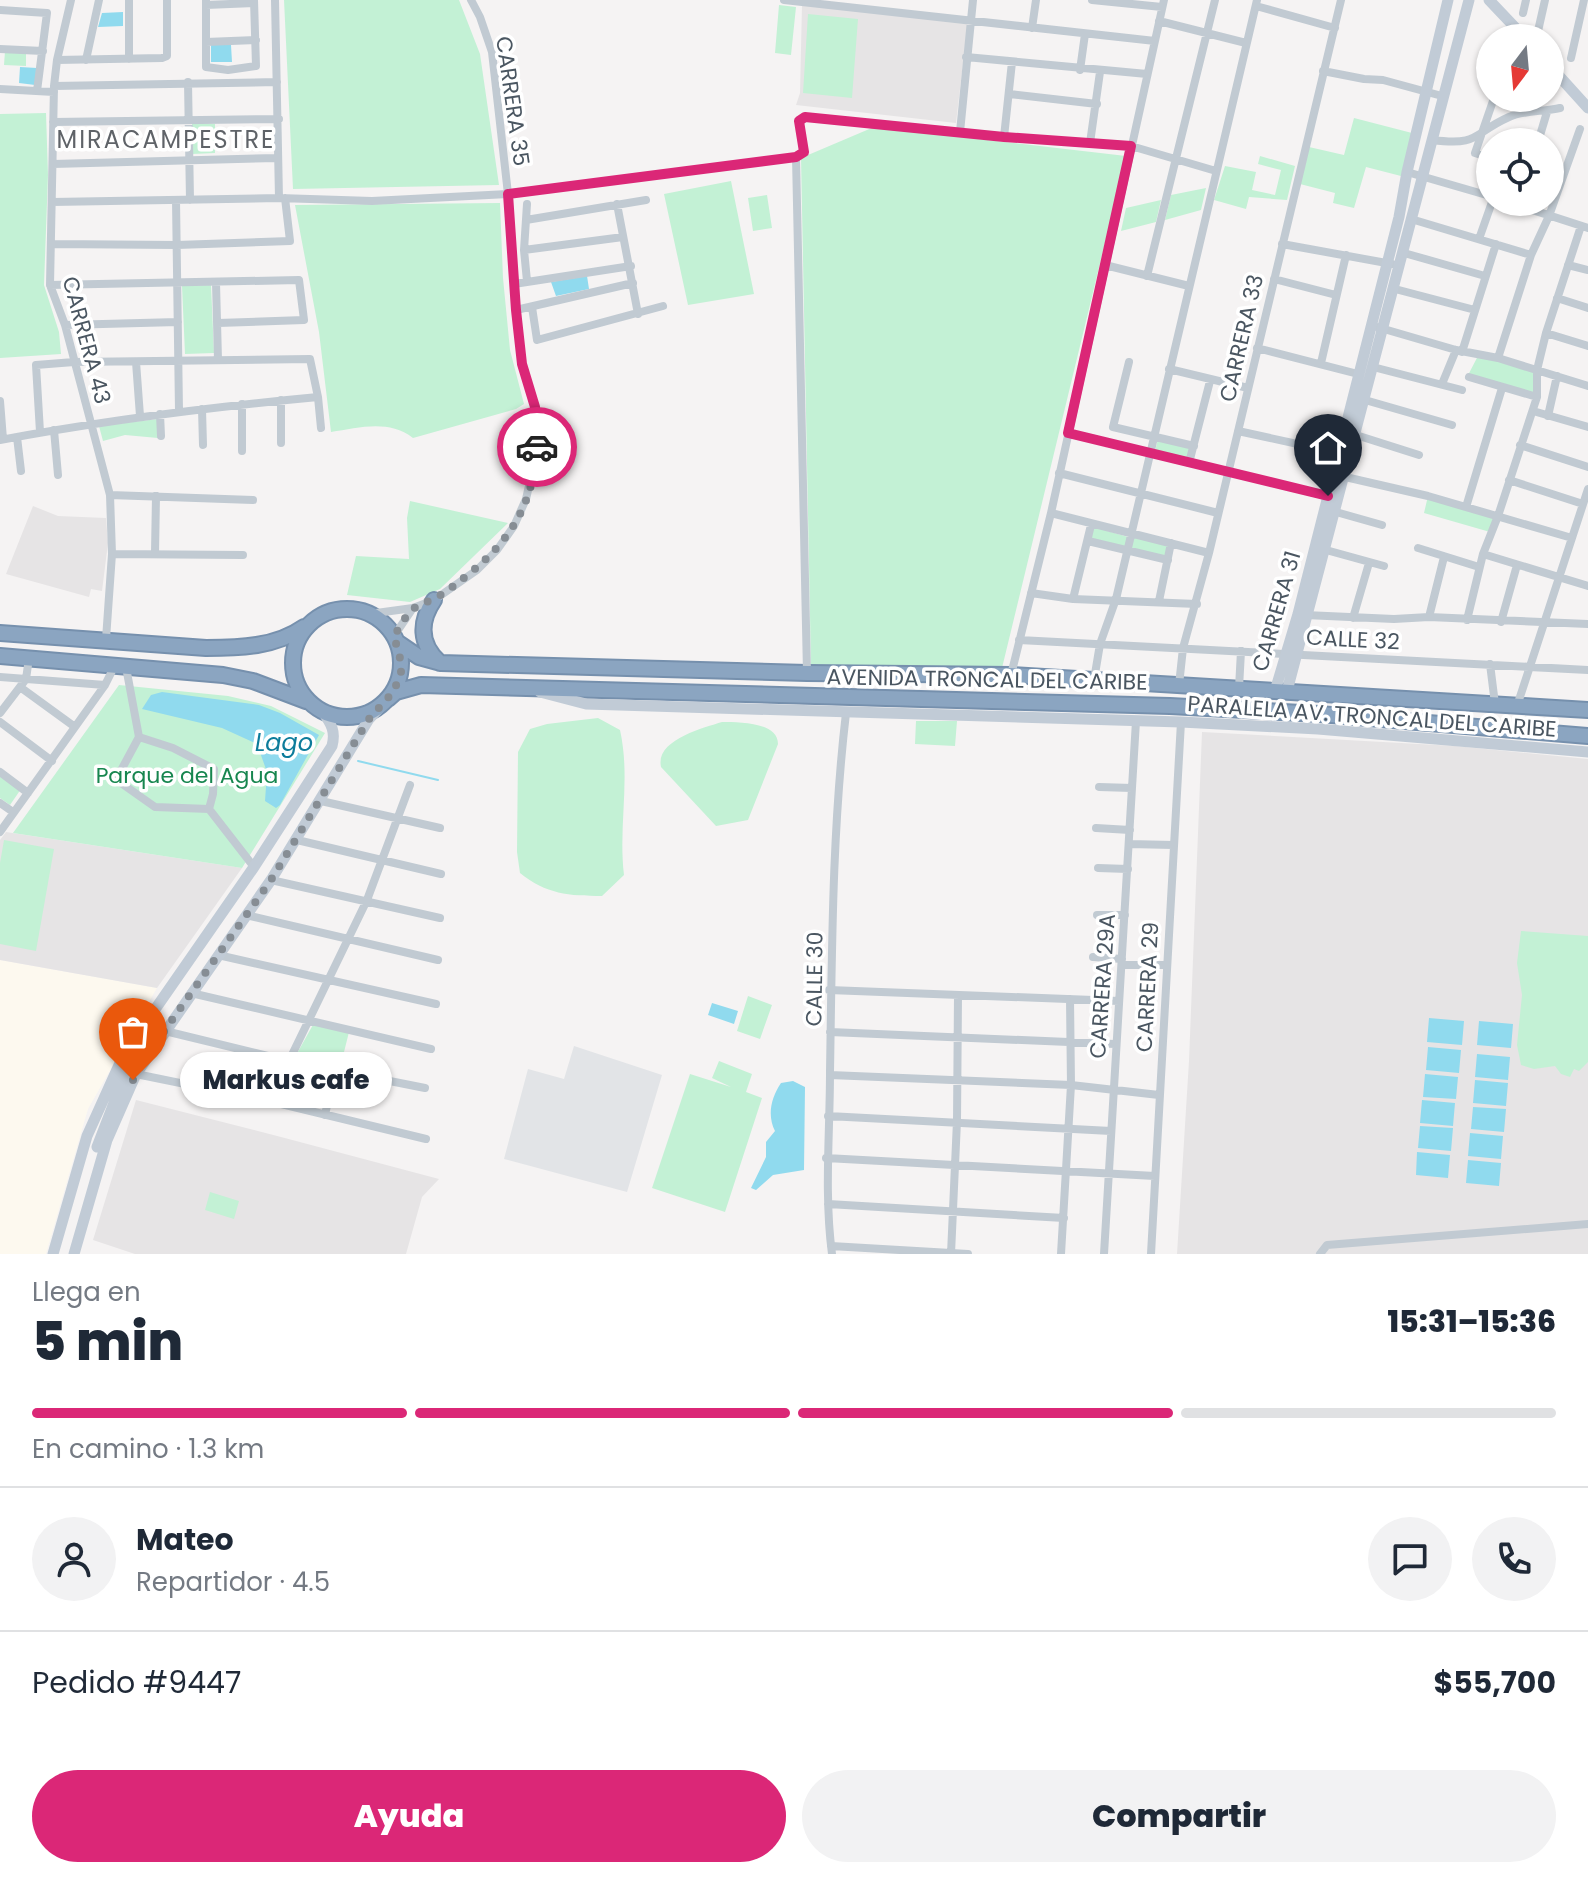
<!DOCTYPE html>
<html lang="es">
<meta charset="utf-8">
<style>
:root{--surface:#fff;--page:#f2f2f3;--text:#1f2937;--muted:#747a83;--line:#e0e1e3;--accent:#db2777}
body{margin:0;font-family:Poppins,sans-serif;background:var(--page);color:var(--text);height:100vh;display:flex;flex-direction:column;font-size:30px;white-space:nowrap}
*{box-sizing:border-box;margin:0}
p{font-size:26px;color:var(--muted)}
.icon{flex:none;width:44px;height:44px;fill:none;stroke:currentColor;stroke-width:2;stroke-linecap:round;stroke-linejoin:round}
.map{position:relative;height:1254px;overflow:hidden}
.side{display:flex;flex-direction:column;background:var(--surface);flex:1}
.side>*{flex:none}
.needle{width:52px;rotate:196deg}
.buttons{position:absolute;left:1476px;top:24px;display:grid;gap:16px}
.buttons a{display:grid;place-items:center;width:88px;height:88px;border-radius:50%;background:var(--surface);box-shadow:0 2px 6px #0004;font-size:40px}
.pin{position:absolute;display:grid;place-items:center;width:68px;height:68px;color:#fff;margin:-82px -34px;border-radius:50% 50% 50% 0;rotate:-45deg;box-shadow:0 0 8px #0007}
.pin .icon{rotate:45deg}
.courier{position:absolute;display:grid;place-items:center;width:80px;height:80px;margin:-40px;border:6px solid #db2777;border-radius:50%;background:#fff;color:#222;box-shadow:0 2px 10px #0007}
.bubble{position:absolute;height:56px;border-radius:28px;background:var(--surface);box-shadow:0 2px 6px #0004;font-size:26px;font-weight:800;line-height:56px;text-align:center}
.overview em{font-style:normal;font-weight:800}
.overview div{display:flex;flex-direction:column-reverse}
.overview{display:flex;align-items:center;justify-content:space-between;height:136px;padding:0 32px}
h1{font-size:52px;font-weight:800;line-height:60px}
.bar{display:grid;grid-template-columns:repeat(4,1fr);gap:12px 8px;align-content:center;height:96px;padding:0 32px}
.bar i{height:10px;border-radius:6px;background:var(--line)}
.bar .active{background:var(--accent)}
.bar p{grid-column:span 4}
.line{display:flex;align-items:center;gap:20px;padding:0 32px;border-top:2px solid var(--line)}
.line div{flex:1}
.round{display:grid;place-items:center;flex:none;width:84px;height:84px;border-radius:42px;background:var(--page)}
.action{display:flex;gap:16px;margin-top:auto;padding:16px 32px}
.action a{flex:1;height:92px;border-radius:48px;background:var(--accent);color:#fff;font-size:32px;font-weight:800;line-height:92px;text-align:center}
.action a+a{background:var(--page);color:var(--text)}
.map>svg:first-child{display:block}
.commercial{fill:#fdf9ef}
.education{fill:#e6e4e5}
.airport{fill:#e2e4e7}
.green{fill:#c3f1d5}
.water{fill:#90daee}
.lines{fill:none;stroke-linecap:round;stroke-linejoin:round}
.stream{stroke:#90daee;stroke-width:2}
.highway-casing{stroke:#7690ad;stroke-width:18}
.street{stroke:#c1cad2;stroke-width:8}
.secondary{stroke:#c1cbd6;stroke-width:11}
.highway{stroke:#8ba5c1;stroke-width:14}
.done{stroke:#868d94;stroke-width:8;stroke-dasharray:0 14.4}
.route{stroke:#db2777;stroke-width:10}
.labels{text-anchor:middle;stroke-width:7;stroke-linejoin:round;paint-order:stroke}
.street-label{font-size:22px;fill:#4a5661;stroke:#fff}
.park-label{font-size:22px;fill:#17864f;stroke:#fff}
.neighbourhood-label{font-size:24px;letter-spacing:2px;fill:#5f6368;stroke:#fff}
.water-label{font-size:24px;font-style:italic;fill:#0c7c9b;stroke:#fff}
</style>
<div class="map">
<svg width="1588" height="1254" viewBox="0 0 1588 1254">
<rect width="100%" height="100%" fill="#f5f3f3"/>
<!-- commercial -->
<path class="commercial" d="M0,960l157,28 -69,121 -42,145h-46z"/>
<!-- education -->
<path class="education" d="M802,5l166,15 -12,103 -160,-18 4,-12z
M33,506l25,10 48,2 2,25 -6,48 -11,-2 -2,8 -83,-23z
M1202,732l253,14 133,13v495h-411l12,-193z
M6,832l236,36 -85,120 -157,-28v-120z
M136,1100l145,37 158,42 -17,18 -16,57h-271l-42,-14z"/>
<!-- airport -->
<path class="airport" d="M574,1046l88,29 -35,117 -123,-33 24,-90 36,10z"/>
<!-- green -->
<path class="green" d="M284,0h175l21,54 19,131 -206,4z
M779,5l17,2 -5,48 -16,-2z
M808,14l50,5 -6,79 -49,-5z
M5,51l21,1v14l-22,-1z
M46,113l2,62 -4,110 15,47 2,22 -61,4v-244z
M1354,118l58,15 -11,43 -35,-9 -12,41 -21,-5 2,-10 -35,-9 9,-37 35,8z
M192,123l23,1v29l-23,1z
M874,127l252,29 -124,512 -191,-2 -10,-508z
M1260,156l35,10 -8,34 -38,-3 -3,12 -32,-9 11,-34 31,6 -4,18 23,5 6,-25 -23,-6z
M731,181l23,113 -66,11 -24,-111z
M1206,188l-5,22 -36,10 6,-25z
M767,195l5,33 -19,3 -5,-33z
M1161,200l-5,22 -35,9 5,-23z
M500,203l3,75 7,72 14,54 -8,5 -103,29c-25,-19 -54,-10 -82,-6l-12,-100 -24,-127z
M211,285l3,68 -29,1 -3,-68z
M1479,354l56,15 2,28 -71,-18z
M158,419v19l-33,-3 -22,6 -4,-15z
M1158,439l33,9 -3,11 -33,-8z
M1428,496l70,20 -8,16 -66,-19z
M410,501l98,22 -68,66 -30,13 -63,-7 9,-39 53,3 -2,-41z
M1094,527l34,10 -2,10 -36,-9z
M1134,536l35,10 -4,12 -34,-8z
M119,685l109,11 43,10 54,27 -83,135 -229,-35z
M598,718l22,12c11,50 -2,95 4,145l-22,21c-33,0 -56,-2 -82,-23l-3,-21 1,-100 12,-23 17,-5z
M916,721h41l-2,25 -40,-2z
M722,722c17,0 56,0 56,22l-30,76 -32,6 -55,-59c-6,-27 42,-39 61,-45z
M0,775l21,14 -11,16 -10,-7z
M4,840l50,9 -18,102 -36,-7v-81z
M1521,931l67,5v126l-9,9 -5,-2 -4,8 -9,-3 -6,-8 -21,3 -13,-4 -4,-20 5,-50 -5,-32z
M748,996l24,9 -12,34 -23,-8z
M314,1023l35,9 -9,36 -45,-11z
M719,1061l33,13 -6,18 16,6 -37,114 -73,-24 38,-114 41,13 -19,-9z
M290,1063l43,10 -9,34 -46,-10z
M210,1192l29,9 -5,18 -29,-9z"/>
<!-- water -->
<path class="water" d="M123,12v14l-25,1 4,-14z
M211,45h20l1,17h-21z
M20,67l17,1 -2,17 -16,-2z
M587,276l2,13 -33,7 -5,-14z
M162,692l97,13 21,8 39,22 -39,70 -4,3 -11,-7 2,-29 -10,-28 -35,-16 -80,-19 9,-14z
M712,1003l26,8 -4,13 -26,-9z
M1429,1018l35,3 -2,24 -35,-3z
M1479,1021l34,3 -2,24 -34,-3z
M1428,1047l33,3 -2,23 -33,-3z
M1477,1054l33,3 -2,23 -33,-3z
M1425,1074l33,3 -2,22 -33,-2z
M1475,1080l33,3 -2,23 -33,-3z
M793,1081l12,6 -1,83 -31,5 -17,15 -5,-2 15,-31v-15l9,-11c-8,-16 -4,-33 6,-48z
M1422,1100l33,3 -2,23 -33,-3z
M1473,1107l33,2 -2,23 -33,-3z
M1420,1126l33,2 -2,23 -33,-3z
M1470,1133l33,3 -2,23 -33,-3z
M1417,1152l33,3 -2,23 -32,-3z
M1468,1160l33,3 -2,23 -33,-3z"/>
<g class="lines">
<!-- stream -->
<path class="stream" d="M358,761l80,19"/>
<!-- highway casing -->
<g class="highway-casing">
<path id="highway" d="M434,600c-15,22 -15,44 6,63
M293 663a54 54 0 1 1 108 0a54 54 0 1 1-108 0Z
M0,633l206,15c33,0 70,-1 98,-21
M397,642l22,15 22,6 366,10 204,2 577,35
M0,656l223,19 30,6 53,20
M388,699l8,-7 25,-7 749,21 149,8 269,22"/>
</g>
<!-- street -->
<path class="street" d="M71,0l-14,60 -3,26 -4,199 15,40 45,170 2,59 -6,85
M129,0v59
M206,0v67l22,3 28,-4 -2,-66
M275,0l4,198
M784,0l371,41
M1092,0l70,7
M206,5l48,-2
M1256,6l79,22
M0,10l47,3 -10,78
M1523,13l3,-13
M1159,21l87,22
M1032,28l4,-28
M1538,31l7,-31
M206,42l50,-2
M0,49l43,2
M966,57l181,17
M1571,58l13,-58
M57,60l105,-2 5,-2v-56
M86,60l13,-60
M1080,70l5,-36
M1323,71l41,8 19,1 59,16
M188,82l2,118
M54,86l223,-4
M0,89l54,3
M1010,94l87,10
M53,122l226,-3
M960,132l13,-132
M1004,137l8,-75
M1432,140c49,6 39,-6 77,-23 15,-7 35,-5 51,-9
M1538,142l9,-30
M1090,143l10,-71
M796,157l11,516
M796,157l8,-5 -5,-31 6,-4 199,20 127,9 85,25
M1490,158l-15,-5 19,-55
M53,164l224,-6
M1407,172l83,24
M176,200l3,211
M52,202l227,-4 93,3 136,-7 288,-37
M1508,202l80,26
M527,204l-3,46 3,31
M617,204l21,110
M1411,219l120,36
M526,220l120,-20
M1479,239l13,-37
M51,244l126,1 113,-4 -5,-43
M1282,244l110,20
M524,250l99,-13
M1404,253l81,23
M1105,265l84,21
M1568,265l20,5
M1147,276l68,-276
M1274,279l62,16
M216,283l2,77
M514,284l117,-18
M50,285l249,-5 5,40 -86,3
M1395,289l80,21
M1557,298l31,10
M532,307l5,33 126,-34
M516,310l117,-27
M65,325l113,-3
M1377,327l79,23 42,8 90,28
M1546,333l42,13
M1257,348l101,26
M1462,352l34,-108
M1498,358l33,-103 18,-39 31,-87
M136,362l4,54
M1129,362l-16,65 81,19
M1321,363l25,-108
M1373,367l89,23
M1169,369l79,19
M1469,377l68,20
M1442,384l14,-34
M281,400v43
M1365,400l87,25
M0,401l3,38
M242,404v47
M202,409l1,36
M1533,411l55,16
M160,414l1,22
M1548,416l9,-40
M54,430l4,45
M1238,431l101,22
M40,432l-4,-67 38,-3 236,-3 8,38 3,31
M1068,433l263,64
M1356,435l63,20
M17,437l4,34
M0,440c106,-20 211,-33 318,-43
M1520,445l68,22
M1189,463l21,-82
M1059,473l159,40
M1341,476l87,20 144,42
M1509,480l74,24
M110,495l143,5
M1466,507l36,-119
M1336,512l46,13
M1051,513l158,40
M1088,541l80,19
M1418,548l61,19
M1326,550l58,16
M155,553l1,-57
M112,554l131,1
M1483,554l105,32
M1031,593l42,6 124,5
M1073,599l18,-74
M1159,601l12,-58
M369,614l44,-6 21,-8 43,-30 20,-20 17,-24 12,-27 11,-48 -2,-44 -13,-43 -6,-54 -8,-116 -16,-142 -12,-35 -9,-17
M1305,615l89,4 35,-2 159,7
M1429,617l15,-60
M1353,618l16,-55
M1467,620l16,-66 15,-38 39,-119v-27l9,-37 35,-107
M1501,622l16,-57
M394,636l19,-28
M1019,640l569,30
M1490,664l5,40
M126,667l13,70 34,11 41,21 -1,25 -4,15 45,58
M1011,675l40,-162 113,-513
M0,677l105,8
M1094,680l6,-36 16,-45 141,-599
M1179,685l4,-37 26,-95 132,-553
M20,687l55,40
M1239,688l2,-37
M1517,706l71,-217
M0,713l26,-34 3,-21
M0,722l52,39
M139,737l-21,39 3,7 34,24 54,2
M0,772l28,21
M1099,787l33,1
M321,801l119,27
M0,803l13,9
M1096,828l34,2
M0,832l105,-147 9,-18
M297,840l144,34
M1129,844l44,1
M1098,868l30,1
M271,880l169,38
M246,915l192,45
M1097,915h28
M218,955l218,49
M1093,957l29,2
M1122,965h44
M829,990l290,11
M191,993l240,56
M165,1031l124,30 136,27
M830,1032l285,12
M136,1074l137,28 153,37
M830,1075l241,10 88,10
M273,1102l16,-41 78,-161 43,-115
M325,1115l10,-46
M828,1116l283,15
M826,1158l329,18
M828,1204l236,14
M831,1246l137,8
M832,1254c-8,-61 -2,-121 -2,-182 2,-120 2,-240 16,-359
M951,1254l6,-133 1,-125
M1061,1254l10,-169 -1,-86
M1104,1254l32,-533
M1151,1254l30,-532
M1320,1254l7,-9 261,-21"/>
<!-- secondary -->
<path class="secondary" d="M1489,0l36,38
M1550,66l38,42
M1275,691l23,-77 101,-397 8,-45 41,-172
M1287,691l182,-691
M540,692l46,12 595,18 137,7 270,23
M97,1147l29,-75 1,-15 -2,-2
M53,1254l34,-118 37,-82 130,-187 78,-121c4,-15 -1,-22 -9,-34
M74,1254l33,-114 29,-66 135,-194 98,-161 12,-13"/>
<!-- highway -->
<use href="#highway" class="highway"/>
</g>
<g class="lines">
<!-- done -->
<path class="done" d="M133,1080l10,-19 128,-181 98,-161 25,-28 7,-19v-10l-7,-26c6,-9 13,-24 22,-29 9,-5 19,-8 28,-14 55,-40 88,-74 93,-146"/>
<!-- route -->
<path class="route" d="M537,447l-2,-40 -13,-43 -6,-54 -8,-116 288,-37 8,-5 -5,-31 6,-4 199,20 127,9 -63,287 260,63"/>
</g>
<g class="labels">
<!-- street labels -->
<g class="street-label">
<text transform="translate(513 101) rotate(82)" y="8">CARRERA 35</text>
<text transform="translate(1241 338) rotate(-77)" y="8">CARRERA 33</text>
<text transform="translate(87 340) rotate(75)" y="8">CARRERA 43</text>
<text transform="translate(1276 611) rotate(-74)" y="8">CARRERA 31</text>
<text transform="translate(1353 639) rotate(3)" y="8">CALLE 32</text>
<text transform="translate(987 679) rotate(1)" y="8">AVENIDA TRONCAL DEL CARIBE</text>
<text transform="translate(1372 716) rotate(4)" y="8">PARALELA AV. TRONCAL DEL CARIBE</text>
<text transform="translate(814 979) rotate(-89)" y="8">CALLE 30</text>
<text transform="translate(1102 986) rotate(-86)" y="8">CARRERA 29A</text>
<text transform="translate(1147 987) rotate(-87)" y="8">CARRERA 29</text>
</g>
<!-- park labels -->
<g class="park-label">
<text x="187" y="783">Parque del Agua</text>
</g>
<!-- neighbourhood labels -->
<g class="neighbourhood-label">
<text x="166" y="148">MIRACAMPESTRE</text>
</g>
<!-- water labels -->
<g class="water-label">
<text x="284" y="751">Lago</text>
</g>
</g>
</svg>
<div class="buttons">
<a><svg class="needle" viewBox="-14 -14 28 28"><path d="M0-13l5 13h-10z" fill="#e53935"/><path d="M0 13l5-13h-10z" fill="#747a83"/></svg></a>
<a><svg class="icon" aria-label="locate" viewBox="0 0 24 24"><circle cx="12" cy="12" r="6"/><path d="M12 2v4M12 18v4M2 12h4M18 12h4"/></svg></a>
</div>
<div class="pin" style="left:133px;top:1080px;background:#ea580c"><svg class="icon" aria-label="bag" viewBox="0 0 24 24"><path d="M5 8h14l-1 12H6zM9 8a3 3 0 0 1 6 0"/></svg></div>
<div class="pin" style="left:1328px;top:496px;background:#1f2937"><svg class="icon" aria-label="home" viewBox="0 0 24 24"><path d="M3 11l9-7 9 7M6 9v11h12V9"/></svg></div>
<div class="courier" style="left:537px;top:447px"><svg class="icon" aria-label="car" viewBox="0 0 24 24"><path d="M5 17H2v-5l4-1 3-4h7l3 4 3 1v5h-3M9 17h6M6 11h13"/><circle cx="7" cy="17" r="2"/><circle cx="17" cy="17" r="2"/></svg></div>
<div class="bubble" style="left:180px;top:1052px;width:212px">Markus cafe</div>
</div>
<section class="side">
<div class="overview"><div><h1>5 min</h1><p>Llega en</p></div><em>15:31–15:36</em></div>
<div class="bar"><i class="active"></i><i class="active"></i><i class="active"></i><i></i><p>En camino · 1.3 km</p></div>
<div class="line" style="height:144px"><a class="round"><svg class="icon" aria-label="person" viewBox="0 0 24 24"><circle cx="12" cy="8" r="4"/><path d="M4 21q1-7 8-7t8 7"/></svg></a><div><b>Mateo</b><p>Repartidor · 4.5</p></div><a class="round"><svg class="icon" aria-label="chat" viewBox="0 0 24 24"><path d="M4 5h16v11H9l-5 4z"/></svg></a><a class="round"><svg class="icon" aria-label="phone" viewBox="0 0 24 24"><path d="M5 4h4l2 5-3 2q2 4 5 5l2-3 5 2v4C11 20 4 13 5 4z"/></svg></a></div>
<div class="line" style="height:104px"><div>Pedido #9447</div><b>$55,700</b></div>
<div class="action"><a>Ayuda</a><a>Compartir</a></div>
</section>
